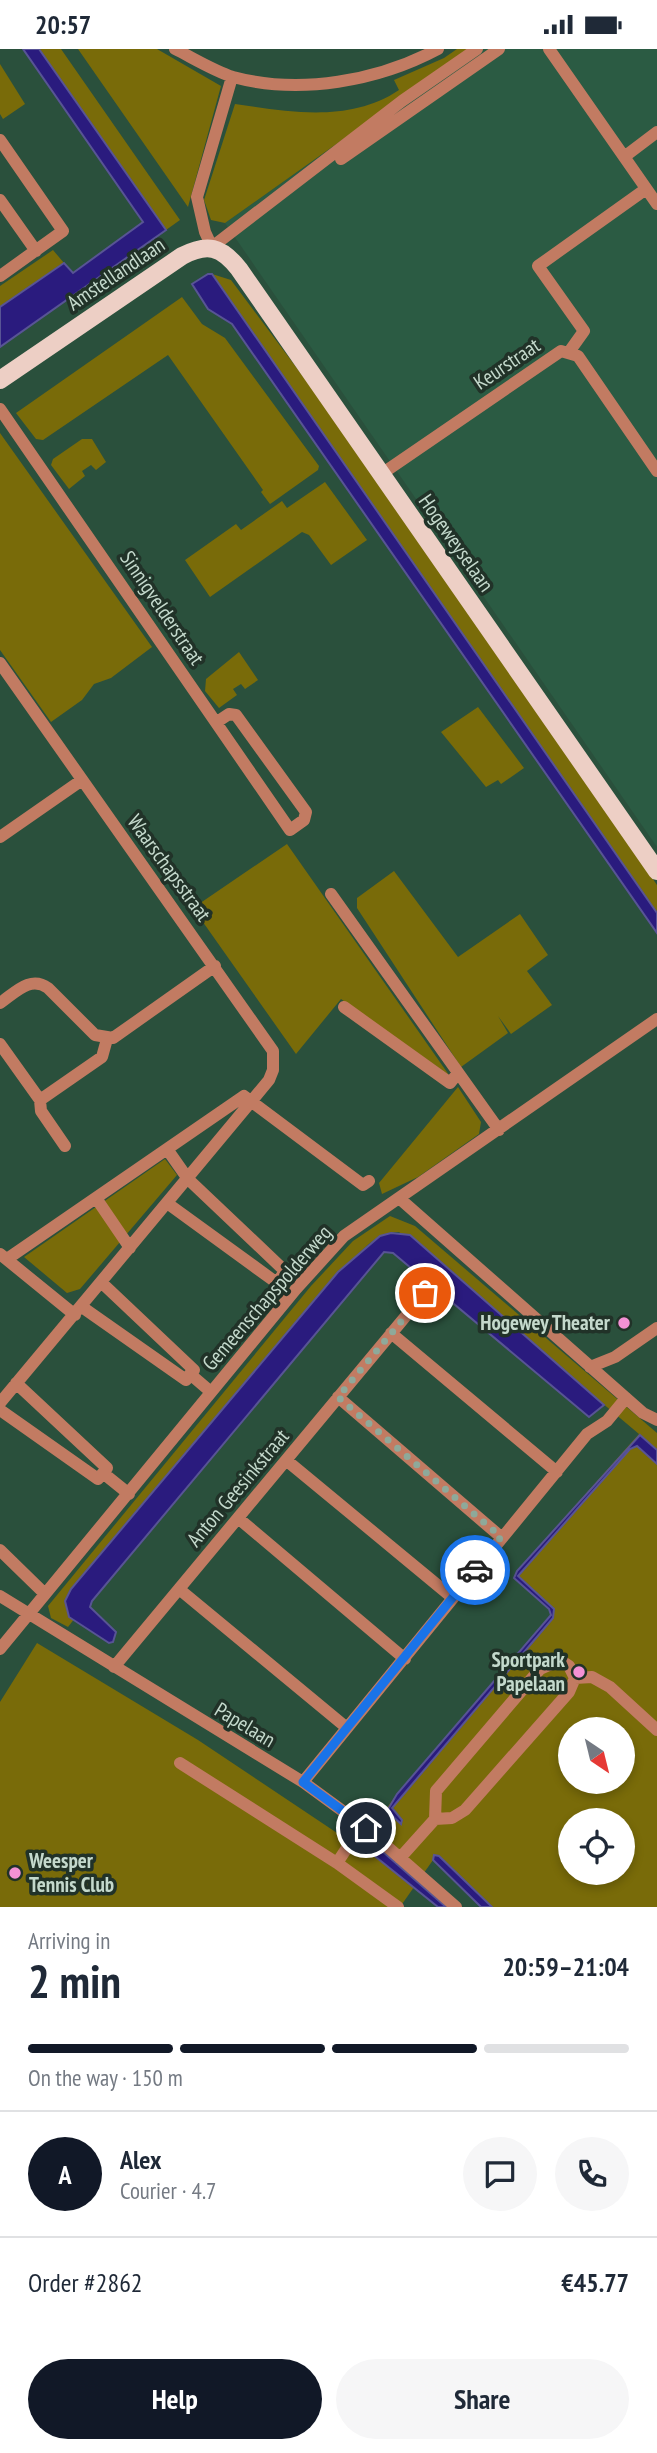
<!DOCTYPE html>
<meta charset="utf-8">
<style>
:root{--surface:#fff;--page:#f6f6f7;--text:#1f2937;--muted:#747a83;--line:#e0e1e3;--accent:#111827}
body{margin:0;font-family:"PT Sans Narrow",sans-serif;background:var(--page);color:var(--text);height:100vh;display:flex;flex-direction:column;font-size:26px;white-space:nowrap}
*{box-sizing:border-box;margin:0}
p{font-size:23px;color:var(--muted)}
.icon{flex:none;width:38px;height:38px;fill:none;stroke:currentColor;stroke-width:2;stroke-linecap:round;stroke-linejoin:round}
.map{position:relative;height:1858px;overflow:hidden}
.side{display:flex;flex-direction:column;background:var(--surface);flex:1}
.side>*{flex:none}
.needle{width:46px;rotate:145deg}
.tools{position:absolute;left:558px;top:1668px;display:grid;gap:14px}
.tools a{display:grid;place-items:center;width:77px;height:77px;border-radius:50%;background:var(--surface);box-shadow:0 4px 10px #0003;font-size:35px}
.pin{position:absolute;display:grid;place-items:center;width:60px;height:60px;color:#fff;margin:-30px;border:4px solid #fff;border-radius:50%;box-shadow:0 2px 7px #0007}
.courier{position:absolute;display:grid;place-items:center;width:70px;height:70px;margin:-35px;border:5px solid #1a73e8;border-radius:50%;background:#fff;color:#222;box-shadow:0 2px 9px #0007}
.overview em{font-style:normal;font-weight:700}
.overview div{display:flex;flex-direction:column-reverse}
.overview{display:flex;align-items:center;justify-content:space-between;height:119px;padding:0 28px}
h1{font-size:46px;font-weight:700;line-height:52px}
.bar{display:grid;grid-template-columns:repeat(4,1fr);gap:10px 7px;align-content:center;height:84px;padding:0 28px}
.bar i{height:9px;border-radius:5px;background:var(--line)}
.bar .selected{background:var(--accent)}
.bar p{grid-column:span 4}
.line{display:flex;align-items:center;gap:18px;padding:0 28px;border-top:2px solid var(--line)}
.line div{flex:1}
.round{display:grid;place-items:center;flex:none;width:74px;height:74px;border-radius:37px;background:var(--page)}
.cta{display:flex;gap:14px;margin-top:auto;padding:14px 28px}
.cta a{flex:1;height:80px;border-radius:42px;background:var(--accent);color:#fff;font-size:28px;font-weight:700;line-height:80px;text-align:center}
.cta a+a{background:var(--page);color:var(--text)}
.status{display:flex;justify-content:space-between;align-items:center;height:49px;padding:0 35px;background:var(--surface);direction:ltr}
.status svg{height:19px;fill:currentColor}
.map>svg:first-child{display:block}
.built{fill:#2b5b43}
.green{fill:#796b09;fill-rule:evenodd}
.water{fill:#2a1b7e;stroke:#585495;stroke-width:2}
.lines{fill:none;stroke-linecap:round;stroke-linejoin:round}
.minor{stroke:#c27b62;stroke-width:12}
.major{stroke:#edcfc5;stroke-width:18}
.done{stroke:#8ea99a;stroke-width:7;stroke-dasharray:0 12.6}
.route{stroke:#1a73e8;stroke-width:9}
.poi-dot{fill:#f391d5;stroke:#213228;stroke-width:2.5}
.labels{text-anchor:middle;stroke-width:7;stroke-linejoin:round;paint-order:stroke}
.street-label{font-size:21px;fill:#c4d9cc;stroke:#213228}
.poi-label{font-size:21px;font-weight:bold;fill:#c4d9cc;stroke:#213228;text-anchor:end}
</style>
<div class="status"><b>20:57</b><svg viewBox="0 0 49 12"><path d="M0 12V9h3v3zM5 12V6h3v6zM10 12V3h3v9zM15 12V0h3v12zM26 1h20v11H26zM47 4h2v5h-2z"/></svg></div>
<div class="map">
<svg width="657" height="1858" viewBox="0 0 657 1858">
<rect width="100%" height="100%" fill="#2a503c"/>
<!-- built -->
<path class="built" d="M471,0h186v798l-432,-624z"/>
<!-- green -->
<path class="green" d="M39,0h22l119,171 -14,10z
M78,0h79l64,37 -33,121z
M457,0h13l-245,174 -14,-3 -7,-20 31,-96c55,8 115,19 164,-14l-5,-10 50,-22z
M0,15l25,40 -22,15 -3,-5z
M53,201l11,13 -64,44v-21z
M212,225l19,6 112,150 314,455v28z
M182,248l20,27 23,14 94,128 -1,4 -45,32 -3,2 -9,-12 2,-2 -95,-135 -125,85 -7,-1 -20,-26z
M0,384l152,214 -41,31 -17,6 -12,16 -31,22 -51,-72z
M82,390h10l14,23 -10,8 -5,-5 -9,6 3,5 -16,13 -18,-24 2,-6z
M325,433l42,58 -36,25 -22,-30 -7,-3 -92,65 -25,-37 51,-36 5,6 41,-29 5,7z
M239,603l19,28 -13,9 -4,-5 -8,5 4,6 -18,13 -14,-17 1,-12z
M478,658l46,61 -23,16 -3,-4 -12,7 -45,-55z
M287,795l162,231 -108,-76 -45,55 -103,-146z
M394,822l64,86 62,-43 28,41 -21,16 25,34 -41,29 -13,-18 10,17 -47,34 -104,-159v-10z
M458,1038l23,35 -2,12 -61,43 -36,17 -3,-11z
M165,1110l12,16 -97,114 -13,4 -43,-36z
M390,1167l25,10 242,207v474h-176l-48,-47 -33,47h-400v-205l37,-59 161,97 160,107 39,-53 154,-179 -2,-6 -35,-31 3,-7 122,-137 -240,-202c-29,0 -46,30 -63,50l-268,345 -17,-9 -3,-12 263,-320 42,-45zM570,1680h53v52h-53zM570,1771h53v53h-53z"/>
<!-- water -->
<path class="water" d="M23,0h16l127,181 -166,117v-40l64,-44 9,10 70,-51z
M208,225h4l445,639v20l-425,-609 -24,-15 -16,-25z
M391,1184l19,2 194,170 -15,12 -196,-164 -9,-1 -292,349 -2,6 26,25 -3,10 -4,1 -40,-26 -4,-16 6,-12 267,-317 42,-36z
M640,1386l17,15v14l-20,-18 -7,3 -112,127 36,33 -1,9 -161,190 10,12 -1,4 -14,-13 10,-17 154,-179 -2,-6 -35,-31 3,-7z
M374,1795l72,63h-8l-72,-58z
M434,1806l5,1 53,51h-11l-48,-47z"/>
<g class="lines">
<!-- minor -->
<path class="minor" d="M175,0c18,9 39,22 58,28 67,18 145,4 205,-28
M549,0l108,155
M232,28l-35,120 8,35 7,15 190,-146 75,-52
M0,91l63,91 -63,45
M624,108l33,-25
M341,110l158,-110
M0,151l36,51
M569,303l15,-21 -46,-65 108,-77
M0,360l290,421 14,-10 2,-8 -70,-97 -7,-1 -12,8
M380,426l181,-124 17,5 79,115
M0,614l273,388v19l-4,10 -269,323
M0,788l82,-57
M331,845l168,236
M0,954c15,-10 30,-28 48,-15l47,47 18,3 102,-72
M344,958l106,76 8,-10
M0,995l40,56
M65,1097l-24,-35 -1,-11 62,-43 5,-18
M96,1149l34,50
M399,1149l244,215 14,7
M167,1154l110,80 8,-12 -97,-92 -21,-30
M0,1205l75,61
M7,1210l237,-163 119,89 6,-4
M82,1258l104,73 8,-10 -92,-87
M391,1284l166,139
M590,1318l25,-10 42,-29
M190,1325l21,18
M338,1348l163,140
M0,1361l98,69 9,-11 -91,-85
M286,1411l167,138
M103,1424l26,21
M238,1469l167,141
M0,1501l44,43
M179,1540l168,139
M0,1547l303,186 63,46 90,79
M0,1600l296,-360 48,-53 313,-217
M114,1618l311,-374
M575,1629l17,-1 18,10 47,43
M180,1714l157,100
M303,1733l284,-348 20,-13 19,-23
M362,1776l-25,38 61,44
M400,1809l35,-39 17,-1 13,-8 104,-118 6,-14 -6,-12 -9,-6 -20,9 -104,122 -1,28"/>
<!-- major -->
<path class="major" d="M0,331l182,-124c25,-13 39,-10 57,13l418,602"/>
</g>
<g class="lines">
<!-- done -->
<path class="done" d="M425,1244l-87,104 163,140 -26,33"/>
<!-- route -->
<path class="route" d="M366,1779l-63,-46 172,-212"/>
</g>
<!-- markers -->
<g class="poi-dot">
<circle cx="624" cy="1274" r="7"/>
<circle cx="579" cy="1623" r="7"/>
<circle cx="15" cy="1824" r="7"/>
</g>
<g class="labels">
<!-- street labels -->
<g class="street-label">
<text transform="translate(116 225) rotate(-34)" y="7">Amstellandlaan</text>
<text transform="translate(507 315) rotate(-34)" y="7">Keurstraat</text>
<text transform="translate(456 494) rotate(55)" y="7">Hogeweyselaan</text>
<text transform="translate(162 559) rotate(56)" y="7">Sinnigvelderstraat</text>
<text transform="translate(169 819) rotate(54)" y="7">Waarschapsstraat</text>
<text transform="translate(267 1249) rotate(-49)" y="7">Gemeenschapspolderweg</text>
<text transform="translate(238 1439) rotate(-50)" y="7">Anton Geesinkstraat</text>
<text transform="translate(245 1676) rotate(31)" y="7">Papelaan</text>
</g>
<!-- poi labels -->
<g class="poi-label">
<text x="610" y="1281">Hogewey Theater</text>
<text x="565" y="1618">Sportpark<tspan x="565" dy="24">Papelaan</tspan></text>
<text x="29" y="1819" text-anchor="start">Weesper<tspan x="29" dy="24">Tennis Club</tspan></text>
</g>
</g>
</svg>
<div class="tools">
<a><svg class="needle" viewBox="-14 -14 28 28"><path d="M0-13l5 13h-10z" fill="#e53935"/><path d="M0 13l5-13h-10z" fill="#747a83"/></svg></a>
<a><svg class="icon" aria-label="locate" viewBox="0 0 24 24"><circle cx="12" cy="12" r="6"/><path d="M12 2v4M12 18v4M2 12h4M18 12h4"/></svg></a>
</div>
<div class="pin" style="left:425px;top:1244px;background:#ea580c"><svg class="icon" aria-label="bag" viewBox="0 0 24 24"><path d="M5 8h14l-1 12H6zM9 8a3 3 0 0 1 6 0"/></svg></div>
<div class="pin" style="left:366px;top:1779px;background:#1f2937"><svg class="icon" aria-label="home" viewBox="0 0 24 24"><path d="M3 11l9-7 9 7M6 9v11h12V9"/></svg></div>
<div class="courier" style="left:475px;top:1521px"><svg class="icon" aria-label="car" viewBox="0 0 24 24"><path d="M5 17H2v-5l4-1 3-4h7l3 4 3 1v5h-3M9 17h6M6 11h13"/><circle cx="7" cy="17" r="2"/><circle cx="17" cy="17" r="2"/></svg></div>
</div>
<section class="side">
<div class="overview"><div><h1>2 min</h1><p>Arriving in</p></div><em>20:59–21:04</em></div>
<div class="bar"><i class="selected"></i><i class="selected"></i><i class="selected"></i><i></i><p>On the way · 150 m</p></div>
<div class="line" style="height:126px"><b class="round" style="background:var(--accent);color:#fff">A</b><div><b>Alex</b><p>Courier · 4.7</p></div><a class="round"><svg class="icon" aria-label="chat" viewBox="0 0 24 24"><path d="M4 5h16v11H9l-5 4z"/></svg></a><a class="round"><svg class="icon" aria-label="phone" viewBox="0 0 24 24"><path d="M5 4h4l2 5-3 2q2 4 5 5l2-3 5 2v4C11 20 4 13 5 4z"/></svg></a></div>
<div class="line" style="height:91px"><div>Order #2862</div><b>€45.77</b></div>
<div class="cta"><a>Help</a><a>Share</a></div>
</section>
